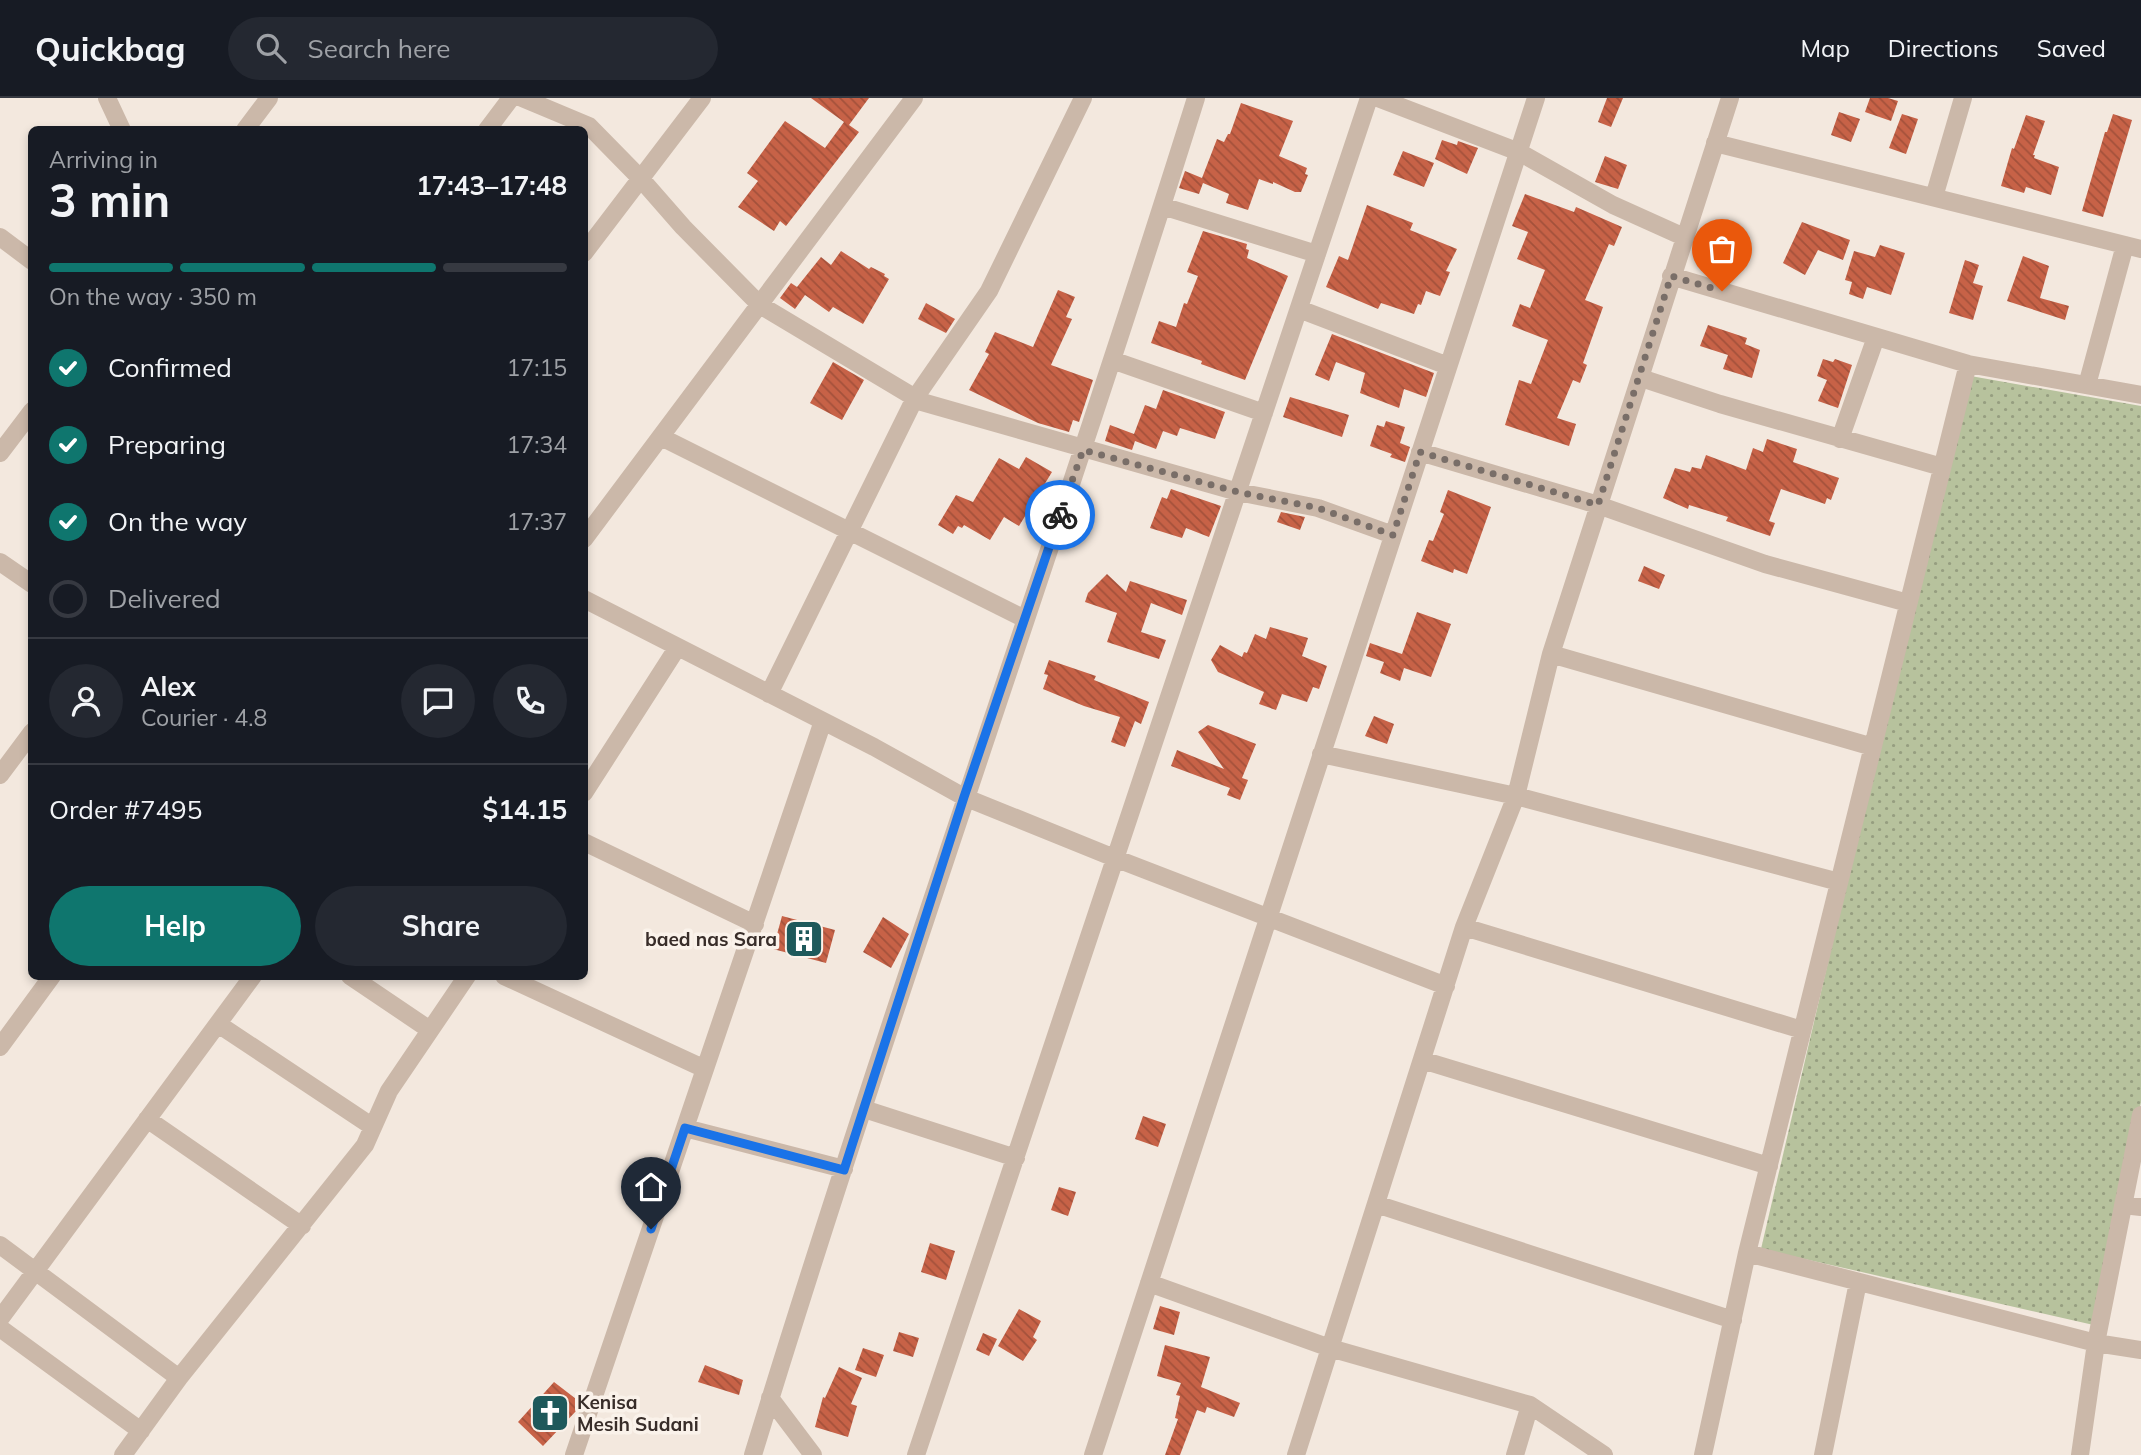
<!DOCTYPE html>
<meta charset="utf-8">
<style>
:root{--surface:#171b24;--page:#242831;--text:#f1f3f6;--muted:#9ea1a6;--line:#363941;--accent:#0f766e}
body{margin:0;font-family:Mulish,sans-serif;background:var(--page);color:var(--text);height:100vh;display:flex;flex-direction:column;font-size:26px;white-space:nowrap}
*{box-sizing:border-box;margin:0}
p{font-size:23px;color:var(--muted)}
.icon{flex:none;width:38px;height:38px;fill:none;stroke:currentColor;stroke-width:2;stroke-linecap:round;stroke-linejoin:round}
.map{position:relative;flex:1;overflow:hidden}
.details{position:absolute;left:28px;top:28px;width:560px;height:854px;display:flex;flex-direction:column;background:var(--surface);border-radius:10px;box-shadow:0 4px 10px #0003}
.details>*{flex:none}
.pin{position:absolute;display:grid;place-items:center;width:60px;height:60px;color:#fff;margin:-72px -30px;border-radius:50% 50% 50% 0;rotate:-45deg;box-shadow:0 0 7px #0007}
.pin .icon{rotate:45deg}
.courier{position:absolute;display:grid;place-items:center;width:70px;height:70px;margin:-35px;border:5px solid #1a73e8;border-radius:50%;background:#fff;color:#222;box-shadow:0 2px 9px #0007}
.summary em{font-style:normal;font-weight:700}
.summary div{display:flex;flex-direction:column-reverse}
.summary{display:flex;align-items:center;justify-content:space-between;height:119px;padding:0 21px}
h1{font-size:46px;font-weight:700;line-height:52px}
.bar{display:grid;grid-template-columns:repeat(4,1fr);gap:10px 7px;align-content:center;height:84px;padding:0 21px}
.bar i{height:9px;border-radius:5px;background:var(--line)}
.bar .selected{background:var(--accent)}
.bar p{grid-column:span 4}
.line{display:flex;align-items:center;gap:18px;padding:0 21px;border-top:2px solid var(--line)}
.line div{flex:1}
.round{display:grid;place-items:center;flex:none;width:74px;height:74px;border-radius:37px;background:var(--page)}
ol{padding:0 21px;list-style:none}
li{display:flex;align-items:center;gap:21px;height:77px}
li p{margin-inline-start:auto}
li .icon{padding:7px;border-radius:50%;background:var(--accent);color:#fff;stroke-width:4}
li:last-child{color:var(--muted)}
li i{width:38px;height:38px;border:4px solid var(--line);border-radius:50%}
.cta{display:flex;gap:14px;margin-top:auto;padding:14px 21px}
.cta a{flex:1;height:80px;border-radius:42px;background:var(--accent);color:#fff;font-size:28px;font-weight:700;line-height:80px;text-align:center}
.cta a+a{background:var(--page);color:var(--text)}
header{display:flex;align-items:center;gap:42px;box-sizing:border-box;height:98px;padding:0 35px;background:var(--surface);border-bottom:2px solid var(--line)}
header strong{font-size:33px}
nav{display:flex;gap:38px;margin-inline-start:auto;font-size:24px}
.search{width:490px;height:63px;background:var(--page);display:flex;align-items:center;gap:18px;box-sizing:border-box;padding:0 24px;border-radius:38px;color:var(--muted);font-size:26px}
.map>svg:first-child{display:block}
.grass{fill:url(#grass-dots)}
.building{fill:url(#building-back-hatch)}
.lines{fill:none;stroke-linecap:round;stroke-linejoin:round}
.minor{stroke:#cbb8a9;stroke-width:18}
.done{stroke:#796e68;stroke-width:7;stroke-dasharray:0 12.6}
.route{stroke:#1a73e8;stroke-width:9}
.labels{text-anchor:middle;stroke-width:7;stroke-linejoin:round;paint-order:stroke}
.poi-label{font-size:19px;font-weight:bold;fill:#382d29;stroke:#faf2ea;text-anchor:end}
</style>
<header>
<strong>Quickbag</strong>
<div class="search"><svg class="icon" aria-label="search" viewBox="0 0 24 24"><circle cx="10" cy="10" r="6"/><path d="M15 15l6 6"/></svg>Search here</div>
<nav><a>Map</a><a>Directions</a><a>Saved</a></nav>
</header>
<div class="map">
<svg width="2141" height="1357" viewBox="0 0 2141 1357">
<defs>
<pattern id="grass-dots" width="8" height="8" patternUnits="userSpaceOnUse" patternTransform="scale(1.75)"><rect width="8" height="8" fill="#b7c29d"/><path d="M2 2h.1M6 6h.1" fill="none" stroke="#969e80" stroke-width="1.8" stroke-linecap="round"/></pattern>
<pattern id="building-back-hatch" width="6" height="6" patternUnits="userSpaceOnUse" patternTransform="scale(1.75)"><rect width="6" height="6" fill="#c76247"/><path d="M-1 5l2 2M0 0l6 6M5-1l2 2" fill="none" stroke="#a3513b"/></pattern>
</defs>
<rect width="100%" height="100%" fill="#f3e8de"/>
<!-- grass -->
<path class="grass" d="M1965,277l176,31v696l-43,224 -337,-77z"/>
<!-- building -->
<path class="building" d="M811,0h58l-20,27 10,7 -73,94 -6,-5 -6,10 -36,-24 20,-26 -11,-8 38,-52 40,27 19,-26z
M1607,0h16l-12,29 -13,-5z
M1870,0h18l10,3 -7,20 -26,-9z
M1241,5l52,18 -14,35 28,12 -2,6 3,1 -7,17h-6l-22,-10v2l-14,-5 -11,31 -22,-7 3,-9 -26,-11 -4,11 -20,-6 6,-17 17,7 15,-39 7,3 4,-8h2z
M1839,14l21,7 -9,23 -20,-7z
M1902,16l16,5 -12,35 -17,-6z
M2113,16l19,6 -29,97 -21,-6 23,-79h2z
M2026,17l19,6 -12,34h2l-1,3 25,9 -8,28 -25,-8 -2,6 -23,-7 11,-38 2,1z
M1442,42l15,5 1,-4 20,7 -11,26 -32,-15z
M1403,53l31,12 -10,24 -31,-12z
M1605,58l22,9 -9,24 -23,-7z
M1525,96l49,18 2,-5 46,20 -8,19 -5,-2 -24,56 18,7 -20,56 4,2 -7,18 -7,-3 -16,38 19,6 -7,22 -64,-21 14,-45 12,4 17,-44 -36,-14 8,-22 10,4 15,-38 -28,-11 11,-27 -16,-6z
M1367,107l46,18 -3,7 47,19 -11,22 4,1 -10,24 -14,-5 -5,14 -3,-1 -4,10 -33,-11 -3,6 -52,-22 13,-31 9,4z
M1802,124l48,18 -7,20 -25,-10 -13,25 -22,-12z
M1203,133l44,13 -1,5 3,1 -2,8 41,18 -43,104 -44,-16 1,-3 -51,-18 8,-22 17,6 8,-24 3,1 11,-28 -11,-4z
M1880,147l25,8 -14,42 -24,-8 -4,12 -14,-5 3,-12 -7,-2 9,-29 21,6z
M841,153l28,18 2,-2 14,7 -1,2 5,3 -26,45 -30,-17 -4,5 -24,-17 -10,14 -15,-11 11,-15 6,4 24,-30 10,8z
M2023,158l26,10 -9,32 29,8 -4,14 -58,-19z
M1965,162l14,5 -6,18 10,3 -10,34 -24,-7z
M1058,192l17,7 -9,20 6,2 -21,46 42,15 -14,42 -6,-2 -4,12 -31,-9 -69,-33 20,-36 -4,-2 10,-20 38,15z
M926,205l29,16 -9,14 -28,-14z
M1708,227l39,13 -2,6 15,6 -8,28 -29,-9 5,-14 -28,-9z
M1332,236l102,39 -8,24 -22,-8 -5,19 -39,-15 5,-20 -29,-11 -7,19 -14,-6z
M1823,261l10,3 2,-3 17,6 -14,43 -20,-7 9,-21 -10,-4z
M833,264l31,18 -22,40 -32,-17z
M1163,292l62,22 -10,27 -35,-11 -3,8 -14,-5 -7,18 -21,-8 -3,9 -27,-9 5,-16 24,9 11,-29 11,4z
M1290,299l59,18 -7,22 -59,-20z
M1386,323l19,6 -5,16 10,4 -5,15 -15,-5 2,-3 -22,-8 7,-21 7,2z
M1767,341l30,10 -4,13 46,16 -8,22 -4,-2 -2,6 -44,-15 -12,32 6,2 -5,13 -44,-15 2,-4 -39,-12 -1,4 -25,-11 12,-30 15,4 2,-5 9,2 5,-14 40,15 7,-22 10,4z
M1026,359l26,15 -33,54 -15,-9 -14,23 -26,-15 -2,3 -4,-2 -5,8 -15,-9 18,-30 17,7 26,-44 20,11z
M1171,391l50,17 -12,31 -23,-9 -4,10 -32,-10 12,-31 5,2z
M1448,392l43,17 -24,67 -13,-5 -1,4 -32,-12 8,-21 4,1 11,-27 -4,-2z
M1281,414l24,5 -5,13 -23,-8z
M1644,468l21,9 -6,14 -21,-8z
M1107,476l19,18 4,-11 57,19 -5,15 -31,-12 -10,29 25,8 -7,19 -52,-17 10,-29 -32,-11 3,-9z
M1417,514l34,12 -20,53 -27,-9 -4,13 -20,-8 4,-11 -18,-6 4,-13 32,11z
M1270,529l38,11 -6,18 25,10 -8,23 -6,-2 -6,15 -25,-8 -6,16 -17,-6 5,-12 -46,-20 -4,-7 -3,-5 9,-15 22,12 2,-5 3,1 8,-19 11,5z
M1049,562l47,16 -2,4 55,22 -8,22 -6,-3 -10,26 -14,-5 9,-25 -36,-11 -41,-17 5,-14 -4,-1z
M1374,618l20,8 -7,20 -22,-8z
M1208,627l48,19 -14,34 6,2 -8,20 -13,-5 3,-7 -59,-22 6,-16 47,19 -26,-37z
M782,818l53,14 -9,33 -53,-14z
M883,819l26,17 -18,34 -28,-16z
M1143,1018l23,8 -8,23 -23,-8z
M1059,1089l17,5 -8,24 -17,-6z
M930,1145l25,8 -9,29 -25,-8z
M1160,1208l20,6 -6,23 -21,-6z
M1019,1211l22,12 -8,16 4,3 -14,21 -25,-15z
M899,1234l20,6 -6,19 -20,-6z
M983,1235l14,6 -8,17 -13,-6z
M1165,1247l45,12 -9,30 39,16 -6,14 -27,-10 -2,6 -8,-3 -17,45h-15l13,-36 -3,-1 5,-22 -4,-1 5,-12 -24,-7z
M863,1250l21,7 -8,22 -21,-7z
M705,1267l38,15 -4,15 -41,-13z
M839,1269l23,11 -11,26 6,2 -9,31 -33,-10 8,-30 2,1z
M554,1284l26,20 -3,8 -34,36 -25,-24z"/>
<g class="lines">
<!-- minor -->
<path class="minor" d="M107,0l15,32
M522,0l67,28 52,53 42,48 77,78 162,97 316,90 80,16 75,27
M1378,0l141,54 94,53 71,32
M245,32l24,-32
M487,32l24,-32
M1715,45l426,106
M1934,99l29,-99
M1162,108l155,48
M0,139l32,24
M584,155l118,-155
M1671,178l297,88 173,31
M1299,211l149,57
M1112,262l152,53
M1641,280l79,26 222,63
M2087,287l38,-140
M661,339l364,182
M1840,341l36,-102
M1420,354l178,53 167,59 143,39
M0,355l32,-42
M584,441l330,-441
M0,464l32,22
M584,501l290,148 90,50 153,62 329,127
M1551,556l322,93
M769,596l146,-296 74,-107 94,-193
M1321,656l195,42 323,86
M0,677l32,-43
M584,695l93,-145
M584,744l171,82
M1464,829l338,103
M350,878l80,54
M504,878l201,93
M218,926l155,103
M0,949l52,-71
M1422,962l347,106
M864,1011l152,49
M147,1021l155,107
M685,1030l159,41
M1376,1106l357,116
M2123,1107l18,2
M0,1147l179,133
M1747,1155l349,90 45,7
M1149,1185l181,65 200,57 74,50
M0,1221l253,-343
M0,1230l141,103
M770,1300l43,57
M123,1357l56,-77 186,-233 24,-54 78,-115
M574,1357l249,-734
M753,1357c139,-455 301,-903 443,-1357
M916,1357l453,-1357
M1093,1357l443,-1357
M1296,1357l168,-528 52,-131 35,-142 179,-556
M1515,1357l15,-50
M1703,1357l44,-202 221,-889
M1823,1357l35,-173
M2080,1357l16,-112 45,-228"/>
</g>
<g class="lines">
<!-- done -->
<path class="done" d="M1060,417l23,-65 155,42 80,16 75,27 27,-83 178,53 73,-229 51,15"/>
<!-- route -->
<path class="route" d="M651,1131l34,-101 159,42 120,-373 96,-282"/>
</g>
<!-- icons -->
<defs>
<g id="building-square" transform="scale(2.0125)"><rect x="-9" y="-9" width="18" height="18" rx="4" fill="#1e595b" stroke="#faf2ea"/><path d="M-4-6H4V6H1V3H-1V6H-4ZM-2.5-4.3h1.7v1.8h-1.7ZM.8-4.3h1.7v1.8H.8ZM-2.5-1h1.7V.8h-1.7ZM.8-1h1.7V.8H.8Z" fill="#fff"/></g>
<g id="church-square" transform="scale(2.0125)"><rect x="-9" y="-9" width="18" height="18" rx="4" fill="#1e595b" stroke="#faf2ea"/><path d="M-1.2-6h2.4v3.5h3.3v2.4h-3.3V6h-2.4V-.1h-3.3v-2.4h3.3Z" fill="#fff"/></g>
</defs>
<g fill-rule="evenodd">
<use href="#building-square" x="804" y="841"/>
<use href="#church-square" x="550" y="1315"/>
</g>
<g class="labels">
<!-- poi labels -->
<g class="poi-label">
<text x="777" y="848">baed nas Sara</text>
<text x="577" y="1311" text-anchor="start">Kenisa<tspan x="577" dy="22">Mesih Sudani</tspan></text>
</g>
</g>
</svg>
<div class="pin" style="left:1722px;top:193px;background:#ea580c"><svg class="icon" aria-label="bag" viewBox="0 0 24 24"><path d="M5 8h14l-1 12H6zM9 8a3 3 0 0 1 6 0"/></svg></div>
<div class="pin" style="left:651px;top:1131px;background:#1f2937"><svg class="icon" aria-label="home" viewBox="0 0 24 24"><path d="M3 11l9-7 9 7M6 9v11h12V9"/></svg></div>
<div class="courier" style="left:1060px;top:417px"><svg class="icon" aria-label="bike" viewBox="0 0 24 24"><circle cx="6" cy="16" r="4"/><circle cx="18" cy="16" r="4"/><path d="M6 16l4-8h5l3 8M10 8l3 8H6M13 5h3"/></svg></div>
<section class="details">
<div class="summary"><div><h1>3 min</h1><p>Arriving in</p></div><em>17:43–17:48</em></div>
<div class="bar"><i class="selected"></i><i class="selected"></i><i class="selected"></i><i></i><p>On the way · 350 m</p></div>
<ol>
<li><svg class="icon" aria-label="check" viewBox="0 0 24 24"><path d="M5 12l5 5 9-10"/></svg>Confirmed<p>17:15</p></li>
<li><svg class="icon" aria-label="check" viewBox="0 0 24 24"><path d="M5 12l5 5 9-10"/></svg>Preparing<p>17:34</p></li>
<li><svg class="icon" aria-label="check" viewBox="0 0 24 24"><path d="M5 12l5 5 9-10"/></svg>On the way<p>17:37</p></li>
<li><i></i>Delivered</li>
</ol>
<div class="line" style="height:126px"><a class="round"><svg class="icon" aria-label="person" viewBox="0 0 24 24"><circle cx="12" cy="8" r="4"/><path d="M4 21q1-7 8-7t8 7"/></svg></a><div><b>Alex</b><p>Courier · 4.8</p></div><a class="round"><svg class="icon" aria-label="chat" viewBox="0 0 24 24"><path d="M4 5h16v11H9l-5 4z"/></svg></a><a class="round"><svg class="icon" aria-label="phone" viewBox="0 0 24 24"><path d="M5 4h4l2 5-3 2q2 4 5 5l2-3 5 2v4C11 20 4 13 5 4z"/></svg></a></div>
<div class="line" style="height:91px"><div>Order #7495</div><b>$14.15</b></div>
<div class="cta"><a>Help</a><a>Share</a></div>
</section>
</div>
